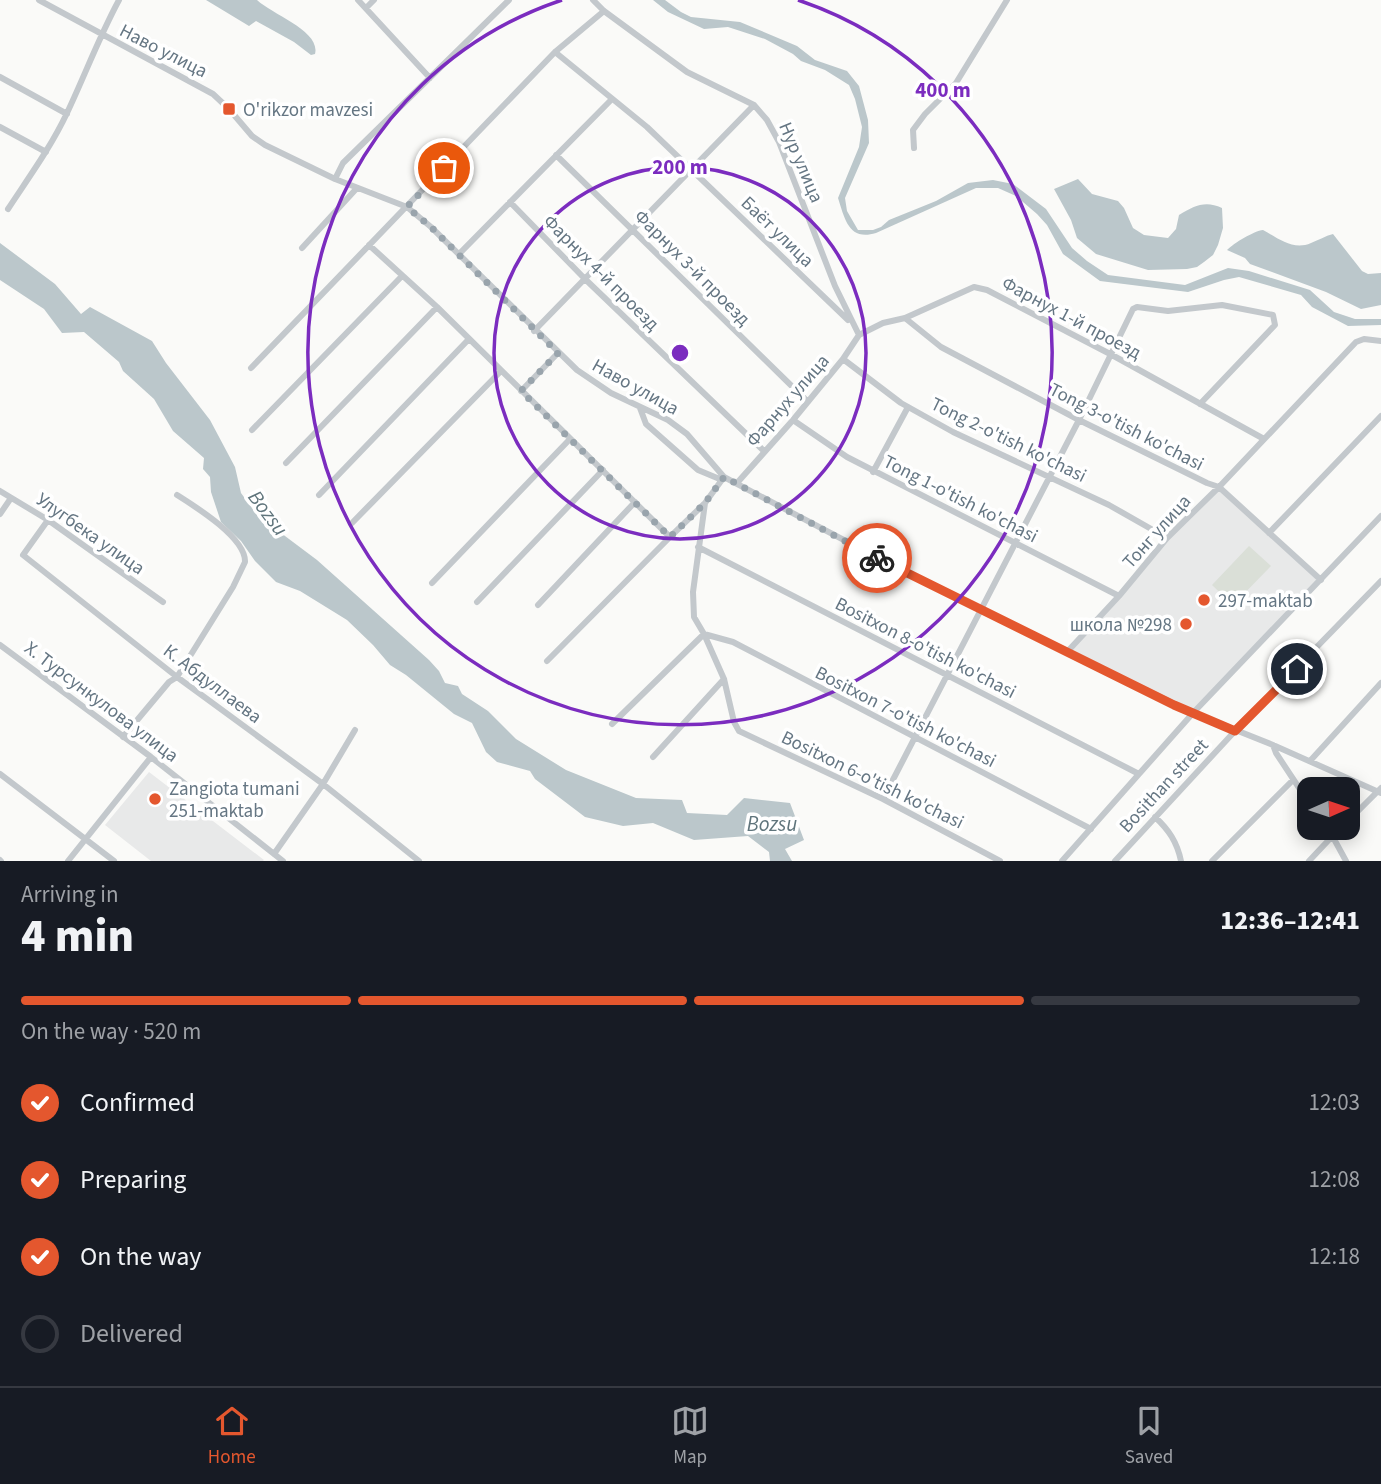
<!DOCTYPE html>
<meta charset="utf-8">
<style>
:root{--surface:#171b24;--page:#242831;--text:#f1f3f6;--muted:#9ea1a6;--line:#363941;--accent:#e4572e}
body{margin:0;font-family:"Source Sans 3",sans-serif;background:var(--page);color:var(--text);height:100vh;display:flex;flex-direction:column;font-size:26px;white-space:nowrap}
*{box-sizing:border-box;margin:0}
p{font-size:23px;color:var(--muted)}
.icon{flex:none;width:38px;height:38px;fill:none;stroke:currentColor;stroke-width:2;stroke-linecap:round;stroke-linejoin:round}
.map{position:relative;height:861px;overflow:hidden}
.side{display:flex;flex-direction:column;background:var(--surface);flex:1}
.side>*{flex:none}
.needle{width:46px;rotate:87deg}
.fabs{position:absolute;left:1297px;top:777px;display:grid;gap:14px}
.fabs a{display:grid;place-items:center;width:63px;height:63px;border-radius:14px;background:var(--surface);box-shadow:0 4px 18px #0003;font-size:35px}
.pin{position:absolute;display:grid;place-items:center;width:60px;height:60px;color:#fff;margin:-30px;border:4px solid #fff;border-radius:50%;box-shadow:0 2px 7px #0007}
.courier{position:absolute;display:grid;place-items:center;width:70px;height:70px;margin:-35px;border:5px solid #e4572e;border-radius:50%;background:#fff;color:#222;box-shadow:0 2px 9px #0007}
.overview em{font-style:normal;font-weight:800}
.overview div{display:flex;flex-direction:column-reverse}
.overview{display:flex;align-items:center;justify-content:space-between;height:119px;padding:0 21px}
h1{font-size:46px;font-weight:800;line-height:52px}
.bar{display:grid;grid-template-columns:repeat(4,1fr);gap:10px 7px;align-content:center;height:84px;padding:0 21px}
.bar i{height:9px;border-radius:5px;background:var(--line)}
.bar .current{background:var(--accent)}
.bar p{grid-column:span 4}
ol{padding:0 21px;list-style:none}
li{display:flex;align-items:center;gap:21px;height:77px}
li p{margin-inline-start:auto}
li .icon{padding:7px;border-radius:50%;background:var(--accent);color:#fff;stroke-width:4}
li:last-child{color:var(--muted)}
li i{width:38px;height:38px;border:4px solid var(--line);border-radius:50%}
.dock{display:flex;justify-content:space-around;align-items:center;height:98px;border-top:2px solid var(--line);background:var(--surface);font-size:19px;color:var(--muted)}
.dock a{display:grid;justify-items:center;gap:4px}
.dock .current{color:var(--accent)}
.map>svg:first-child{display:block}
.built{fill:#e8e9e9}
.green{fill:#dadfd7}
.water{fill:#bbc7cb}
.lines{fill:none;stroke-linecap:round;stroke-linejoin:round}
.minor{stroke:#c3c8cc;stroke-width:6}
.done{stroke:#99a4ac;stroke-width:7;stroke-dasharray:0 12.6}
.route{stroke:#e4572e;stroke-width:9}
.ring{fill:none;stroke:#7b2cbf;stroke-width:3.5}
.poi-dot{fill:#e4572e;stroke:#fff;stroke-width:2.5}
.labels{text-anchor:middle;stroke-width:7;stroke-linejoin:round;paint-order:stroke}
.street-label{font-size:19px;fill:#657683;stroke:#fff}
.poi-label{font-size:19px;fill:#657683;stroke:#fff;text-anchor:start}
.water-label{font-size:21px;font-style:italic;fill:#60757c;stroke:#fff}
.centre{fill:#7b2cbf;stroke:#fff;stroke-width:3.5}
.ring-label{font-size:21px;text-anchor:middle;font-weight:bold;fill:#7b2cbf;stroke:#fff;stroke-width:7;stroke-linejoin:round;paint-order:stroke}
</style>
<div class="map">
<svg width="1381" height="861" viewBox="0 0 1381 861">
<rect width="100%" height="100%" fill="#fafaf8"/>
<!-- built -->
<path class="built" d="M1219,487l102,93 -128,133 -126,-61 100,-114z
M149,772l115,88 -1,1h-112l-46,-36z"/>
<!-- green -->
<path class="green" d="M1249,546l22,20 -38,39 -21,-20z"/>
<!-- water -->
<path class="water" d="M206,0h51c16,15 64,31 58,54l-4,1 -17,-13 -38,-21 -7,5z
M653,0h12l16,12 10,5 49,5 57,24 18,14 32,11 12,15 9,34 1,23 -24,55 2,13 11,19h15l8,-3 8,-7 47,-19 32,-18 25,-3 20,4 33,25 26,39 15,13 21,14 77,10 43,-17 21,3 61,19 24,22 21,7h26v6l-33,1 -36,-19 -11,-12 -62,-18 -15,3 -36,12 -88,-11 -37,-27 -16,-29 -10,-11 -21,-18 -18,-8h-22l-100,45c-27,8 -31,-13 -38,-35l21,-51 3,-20 -7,-28 -6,-14 -24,-15 -24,-9 -8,-7 -28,-15 -37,-12 -24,2 -36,-17z
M1078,179l14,15 26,7 6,7 9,20 11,7 24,3 8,-9 3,-14c15,-9 26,-15 43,-7l1,20 -5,17 -5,10 -9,7 -7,5 -10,2 -39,1 -52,-16 -19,-16 -6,-18 -17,-31z
M1263,230c15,8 30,21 48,13 8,-3 14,-7 22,-9l29,37 6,3 13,-1v32l-20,4 -35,-17 -76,-28 -5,-6 -18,-8c7,-7 27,-19 36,-20z
M0,243l55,41 26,30 9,-7 62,34 14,22 44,57 25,47 6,26 16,22 60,45 112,100 10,11 6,12 13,3 4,8 26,17 28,28 50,31 70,28 46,2 5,13 40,2 17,-17 46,5 14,37 -19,9 7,12h-22l-1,-9 -21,-16 -54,4 -41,-17 -30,3 -38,-9 -50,-38 -5,-8 -33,-9 -11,-10 -14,-29 -18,-9 -48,-39 -16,-10 -17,-20 -26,-25 -47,-29 -24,-9 -21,-21 -14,-20 -20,-19 -10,-30 -1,-15 -7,-8 1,-11 -31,-27 -19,-32 -31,-28 -4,-9 -35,-30 -22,1 -18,-24 -44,-29z"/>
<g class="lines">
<!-- minor -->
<path class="minor" d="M39,0l174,94 16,15 23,27 13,9 70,34 72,28 24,20 146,143 34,23 57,27 19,14 37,43 196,103 273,133 80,32 108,48
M358,0l72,78
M593,0l11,11 83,61 67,33 13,15 12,22 56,144 24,49
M366,8l8,-8
M555,52l92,75 201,193
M0,77l67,37
M0,127l46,25
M914,148l-1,-18 12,-16 31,-31 51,-83
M556,155l252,247
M335,179l8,-16 166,-163
M510,202l75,77 179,172
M8,209c21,-32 43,-62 59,-96 18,-38 32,-76 52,-113
M369,245l68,62 233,230 34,-33
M302,248l55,-60
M459,254l153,-155
M905,318l36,29 138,73 128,63 12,4 102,93
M534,331l220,-226
M843,359l58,44 52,29 156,73 58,33
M251,368l304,-316 49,-41
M521,391l37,-38
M640,408l6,16 52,46 24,10
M793,420l54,37 272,139
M252,430l150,-154
M286,463l151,-156
M873,472l35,-65
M724,477l-19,26 -12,89 1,25 10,17 20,45 10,43 5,9 144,68 117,62
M737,483l56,-63 50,-61 16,-24 24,-12 22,-5 69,-31 13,3 125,65 152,84
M0,491l48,29 115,82
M319,495l149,-155
M0,514l11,-16
M48,520l-25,35 154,122 146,107 96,77
M352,523l149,-152
M1269,533l112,-117
M698,547l441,227
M432,583l138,-144
M477,602l126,-132
M538,605l97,-103
M0,645l151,112 132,104
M1067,652l52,-56 48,-58 52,-51 137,-145 8,-3 17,2
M547,661l123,-124
M612,724l92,-90 29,8 358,187
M123,737l46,-55 8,-5 56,-90 12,-25c1,-24 -49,-55 -68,-67
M1273,745l3,8 33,50
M653,757l71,-78
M1310,761l71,-78
M0,774l114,87
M883,799l196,-379 54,-111 4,-2 31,4 54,-6 51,10 2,10 -75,79
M1155,817c14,13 22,25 26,44
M1348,821l33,-33
M1328,828l18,33
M274,854l49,-70 32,-54
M0,860l1,1
M68,861l83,-104
M1062,861l131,-148 188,-197
M1115,861l120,-130 146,-150
M1212,861l81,-81
M1309,861l31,-33"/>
</g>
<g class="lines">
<!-- done -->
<path class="done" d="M444,168l-37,39 24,20 127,126 -37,38 149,146 35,-34 19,-26 153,81"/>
<!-- route -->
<path class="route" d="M877,558l297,147 61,26 62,-62"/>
</g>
<!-- distance rings -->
<g class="ring">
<circle cx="680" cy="353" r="186"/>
<path d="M798 0A372 372 0 1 1 562 0"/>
</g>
<!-- markers -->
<g class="poi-dot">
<rect x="222" y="102" width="14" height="14" rx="3.5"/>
<circle cx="1204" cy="600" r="7"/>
<circle cx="1186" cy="624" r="7"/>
<circle cx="155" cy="799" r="7"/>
</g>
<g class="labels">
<!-- street labels -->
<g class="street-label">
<text transform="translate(164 50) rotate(27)" y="7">Наво улица</text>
<text transform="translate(802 162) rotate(67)" y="7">Нур улица</text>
<text transform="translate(778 231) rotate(44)" y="7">Баёт улица</text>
<text transform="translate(693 267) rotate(45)" y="7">Фарнух 3-й проезд</text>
<text transform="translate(602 272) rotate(45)" y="7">Фарнух 4-й проезд</text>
<text transform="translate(1072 317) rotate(28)" y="7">Фарнух 1-й проезд</text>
<text transform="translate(636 386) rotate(29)" y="7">Наво улица</text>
<text transform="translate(787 400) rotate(-49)" y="7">Фарнух улица</text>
<text transform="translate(1127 426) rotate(27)" y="7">Tong 3-o'tish ko'chasi</text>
<text transform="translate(1009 439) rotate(26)" y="7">Tong 2-o'tish ko'chasi</text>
<text transform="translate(961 498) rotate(27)" y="7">Tong 1-o'tish ko'chasi</text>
<text transform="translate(1156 531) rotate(-48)" y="7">Тонг улица</text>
<text transform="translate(91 533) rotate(35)" y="7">Улугбека улица</text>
<text transform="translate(926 647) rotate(27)" y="7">Bositxon 8-o'tish ko'chasi</text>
<text transform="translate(213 683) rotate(37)" y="7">К. Абдуллаева</text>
<text transform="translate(102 701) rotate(37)" y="7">Х. Турсункулова улица</text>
<text transform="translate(906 716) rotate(27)" y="7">Bositxon 7-o'tish ko'chasi</text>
<text transform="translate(873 779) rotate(26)" y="7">Bositxon 6-o'tish ko'chasi</text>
<text transform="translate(1163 785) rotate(-47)" y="7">Bosithan street</text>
</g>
<!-- poi labels -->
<g class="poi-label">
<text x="243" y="116">O'rikzor mavzesi</text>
<text x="1218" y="607">297-maktab</text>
<text x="1172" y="631" text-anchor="end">школа №298</text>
<text x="169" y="795">Zangiota tumani<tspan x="169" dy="22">251-maktab</tspan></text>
</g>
<!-- water labels -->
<g class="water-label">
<text transform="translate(268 513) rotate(53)" y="7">Bozsu</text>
<text x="772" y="831">Bozsu</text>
</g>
</g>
<circle cx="680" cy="353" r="10" class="centre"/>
<g class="ring-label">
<text x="943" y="97">400 m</text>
<text x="680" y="174">200 m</text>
</g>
</svg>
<div class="fabs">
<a><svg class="needle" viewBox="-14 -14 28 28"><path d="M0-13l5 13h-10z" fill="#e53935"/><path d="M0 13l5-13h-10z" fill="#9ea1a6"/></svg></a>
</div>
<div class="pin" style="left:444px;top:168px;background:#ea580c"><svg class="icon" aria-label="bag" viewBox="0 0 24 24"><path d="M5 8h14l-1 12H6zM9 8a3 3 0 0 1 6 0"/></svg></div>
<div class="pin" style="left:1297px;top:669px;background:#1f2937"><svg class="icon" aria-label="home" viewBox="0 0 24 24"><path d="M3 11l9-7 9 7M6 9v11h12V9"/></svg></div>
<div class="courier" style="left:877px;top:558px"><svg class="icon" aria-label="bike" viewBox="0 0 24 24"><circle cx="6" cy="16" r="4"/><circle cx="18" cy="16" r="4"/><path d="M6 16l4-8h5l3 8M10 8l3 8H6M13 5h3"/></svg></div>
</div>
<section class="side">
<div class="overview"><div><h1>4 min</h1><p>Arriving in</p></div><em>12:36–12:41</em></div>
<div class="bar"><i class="current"></i><i class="current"></i><i class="current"></i><i></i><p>On the way · 520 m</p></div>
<ol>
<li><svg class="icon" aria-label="check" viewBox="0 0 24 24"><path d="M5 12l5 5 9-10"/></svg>Confirmed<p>12:03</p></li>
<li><svg class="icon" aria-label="check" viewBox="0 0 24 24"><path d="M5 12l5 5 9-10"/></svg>Preparing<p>12:08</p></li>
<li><svg class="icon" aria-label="check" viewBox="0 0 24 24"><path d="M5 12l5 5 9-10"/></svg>On the way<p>12:18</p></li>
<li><i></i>Delivered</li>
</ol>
</section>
<nav class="dock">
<a class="current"><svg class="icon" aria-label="home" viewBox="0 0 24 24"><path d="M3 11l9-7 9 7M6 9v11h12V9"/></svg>Home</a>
<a><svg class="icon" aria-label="map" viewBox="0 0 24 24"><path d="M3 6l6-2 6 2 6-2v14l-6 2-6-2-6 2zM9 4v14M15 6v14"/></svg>Map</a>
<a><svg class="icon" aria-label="saved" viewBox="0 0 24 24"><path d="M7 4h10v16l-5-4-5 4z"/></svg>Saved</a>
</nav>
